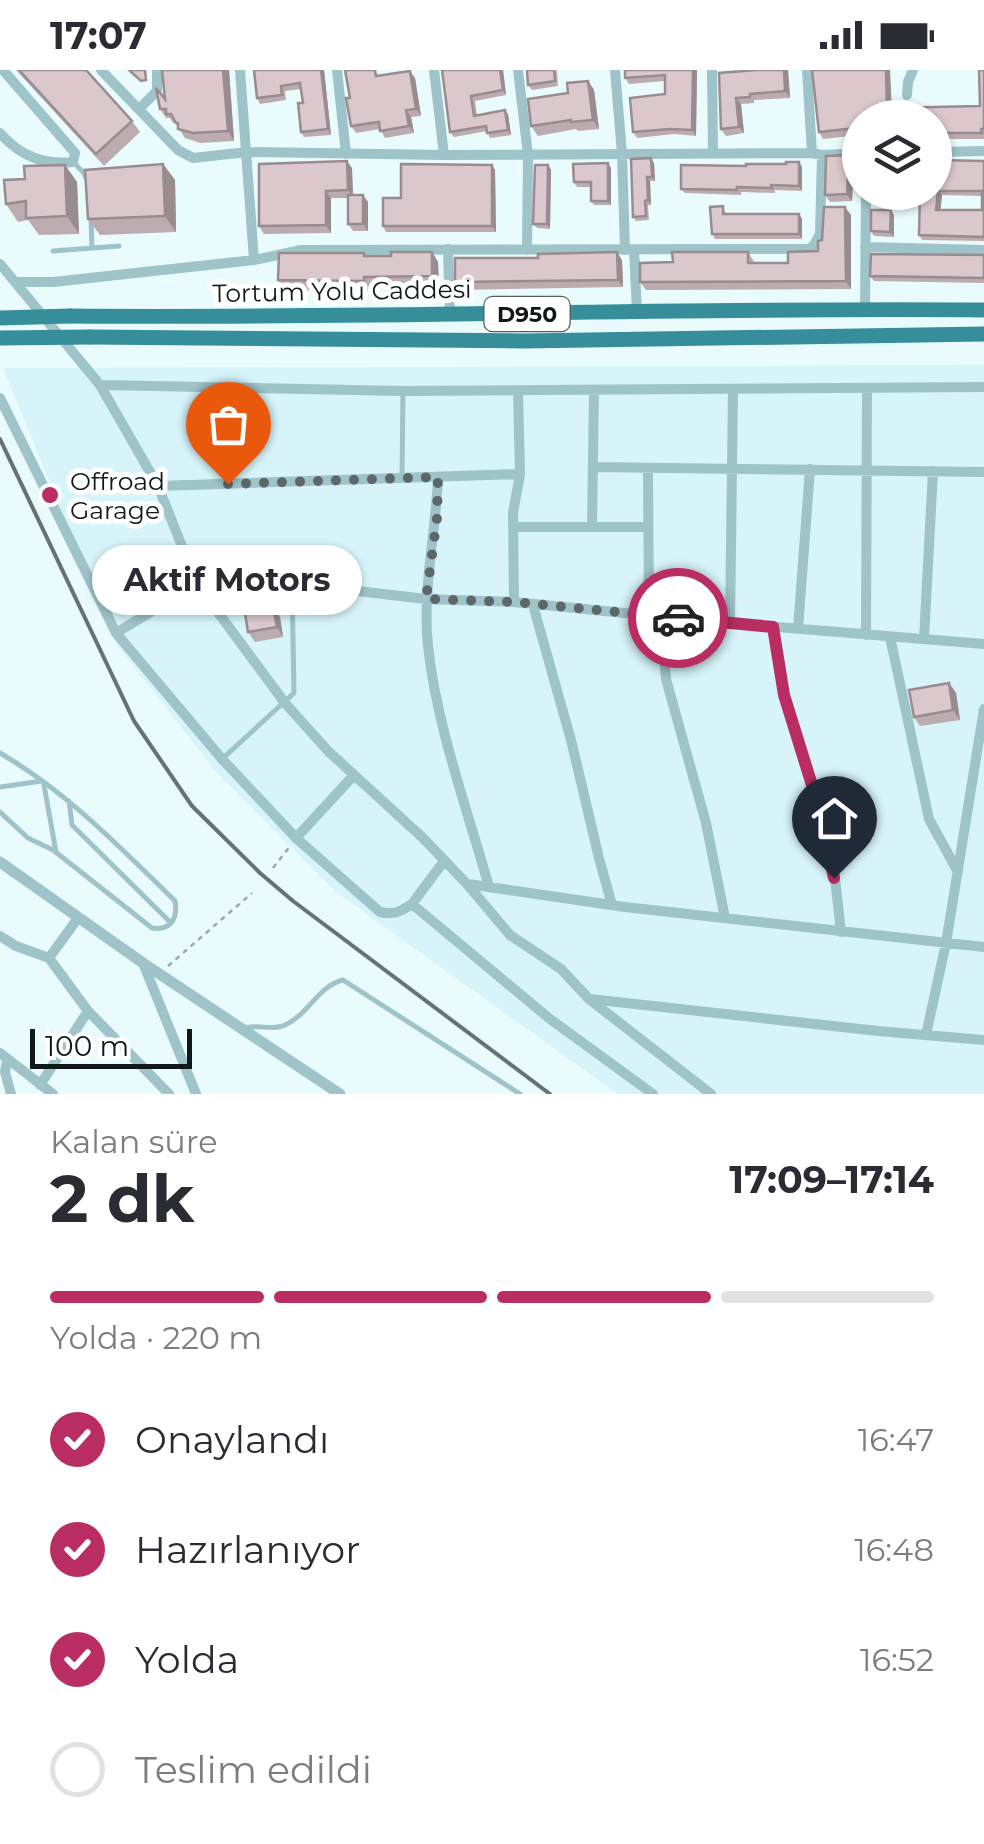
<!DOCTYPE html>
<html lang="tr">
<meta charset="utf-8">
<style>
:root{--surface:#fff;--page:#f2f2f3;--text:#2b2b33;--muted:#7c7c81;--line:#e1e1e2;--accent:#b92d63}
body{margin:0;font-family:Montserrat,sans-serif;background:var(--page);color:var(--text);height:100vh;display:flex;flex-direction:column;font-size:38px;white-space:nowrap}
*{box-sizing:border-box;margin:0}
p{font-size:32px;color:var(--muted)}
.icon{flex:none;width:55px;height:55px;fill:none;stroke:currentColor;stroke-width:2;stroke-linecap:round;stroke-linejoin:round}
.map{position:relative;height:1024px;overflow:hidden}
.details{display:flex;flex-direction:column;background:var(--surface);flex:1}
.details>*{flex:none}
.fabs{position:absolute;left:842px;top:30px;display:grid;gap:20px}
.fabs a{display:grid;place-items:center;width:110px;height:110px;border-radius:50%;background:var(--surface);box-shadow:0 2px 8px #0004;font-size:50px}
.scale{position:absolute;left:30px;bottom:25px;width:162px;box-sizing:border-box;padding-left:10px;border:5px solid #111819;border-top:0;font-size:28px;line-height:35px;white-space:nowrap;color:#111819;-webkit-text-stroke:8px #fff;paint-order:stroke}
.pin{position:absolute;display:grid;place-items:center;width:85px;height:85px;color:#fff;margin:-102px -42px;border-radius:50% 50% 50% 0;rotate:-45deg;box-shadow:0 0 10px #0007}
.pin .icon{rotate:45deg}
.courier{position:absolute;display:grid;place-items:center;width:100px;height:100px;margin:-50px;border:8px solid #b92d63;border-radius:50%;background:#fff;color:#222;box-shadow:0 2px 12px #0007}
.bubble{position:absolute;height:70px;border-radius:35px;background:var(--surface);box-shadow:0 2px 8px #0004;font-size:32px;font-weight:700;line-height:70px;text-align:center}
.summary em{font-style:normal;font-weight:700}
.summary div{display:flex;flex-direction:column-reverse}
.summary{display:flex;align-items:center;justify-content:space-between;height:170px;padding:0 50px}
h1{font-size:65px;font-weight:700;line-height:75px}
.bar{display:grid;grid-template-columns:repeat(4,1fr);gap:15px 10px;align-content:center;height:120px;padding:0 50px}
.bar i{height:12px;border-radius:8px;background:var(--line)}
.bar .current{background:var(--accent)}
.bar p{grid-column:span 4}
ol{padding:0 50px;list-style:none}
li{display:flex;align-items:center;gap:30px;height:110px}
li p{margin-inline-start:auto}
li .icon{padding:10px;border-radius:50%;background:var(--accent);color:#fff;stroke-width:4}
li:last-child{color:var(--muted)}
li i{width:55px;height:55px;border:5px solid var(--line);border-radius:50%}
.status{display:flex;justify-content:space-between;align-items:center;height:70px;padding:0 50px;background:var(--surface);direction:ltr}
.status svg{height:28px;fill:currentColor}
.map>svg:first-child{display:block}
.built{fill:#d6f4f9}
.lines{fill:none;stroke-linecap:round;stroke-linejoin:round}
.path{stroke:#9aa8aa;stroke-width:2.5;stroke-dasharray:5 5;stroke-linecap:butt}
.service{stroke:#9ec3c9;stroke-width:5}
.minor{stroke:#9ec3c9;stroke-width:10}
.tertiary{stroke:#9ec3c9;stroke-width:11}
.trunk{stroke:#368e9a;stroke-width:15}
.rail{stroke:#677274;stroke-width:4}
.trunk-bridge{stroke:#368e9a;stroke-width:15}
.wall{fill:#bcacaf;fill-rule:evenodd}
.shaded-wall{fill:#998c8f}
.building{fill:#dbc8cc;stroke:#998c8f;stroke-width:2.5;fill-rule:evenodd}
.done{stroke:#5d6769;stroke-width:10;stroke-dasharray:0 18}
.route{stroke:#b92d63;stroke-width:12}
.poi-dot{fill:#b92d63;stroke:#fff;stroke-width:4}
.labels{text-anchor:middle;stroke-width:10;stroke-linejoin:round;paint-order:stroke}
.shield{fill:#fff;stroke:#585d5e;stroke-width:2.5}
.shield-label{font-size:22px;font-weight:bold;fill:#111819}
.street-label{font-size:25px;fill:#111819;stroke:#fff}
.poi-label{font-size:25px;fill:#111819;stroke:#fff;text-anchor:start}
</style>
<div class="status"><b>17:07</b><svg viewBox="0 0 49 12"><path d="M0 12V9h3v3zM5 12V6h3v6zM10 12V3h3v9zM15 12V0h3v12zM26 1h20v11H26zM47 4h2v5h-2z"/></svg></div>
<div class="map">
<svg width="984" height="1024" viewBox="0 0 984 1024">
<rect width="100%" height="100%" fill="#eafbfe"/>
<!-- built -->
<path class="built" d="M984,295v729h-366l-282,-202 -119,-119 -101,-129 -113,-276z"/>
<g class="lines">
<!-- path -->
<path class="path" d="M273,798l18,-23
M168,896l84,-73"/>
<!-- service -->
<path class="service" d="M75,94l8,8 6,11
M91,149l1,29
M53,181l66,-5
M402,408l1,-87
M0,683c67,39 120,94 175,148 3,17 -4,30 -23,27l-99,-78 -25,-12 -28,-26
M222,689l72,-66 -2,-108
M44,715l12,67
M0,717l42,-6
M69,731l3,24 99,98
M245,958c14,-4 28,3 40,-3 23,-10 33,-39 58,-45l177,114"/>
<!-- minor -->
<path class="minor" d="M101,0l77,80 15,8 54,-6 197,3 368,-2 10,2 38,-2
M240,0l14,190
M337,0l9,84
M434,0l10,85
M518,0l10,85 -1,95
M615,0l7,83 3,97
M712,0l1,82
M807,0l5,83
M907,25l1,-13 5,-12
M139,39l18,-18v-21
M0,63c20,23 43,32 73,29l2,-9 -72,-83
M935,82l49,-1
M865,177l119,3
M448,179l2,66
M634,180l3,62
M0,194l100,121 58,101 39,98 88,119 43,48 95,87 44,46 43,51 51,34 28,30 122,95
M15,212h38l201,-22 47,-10 508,-1 5,-4 6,-11 2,-79
M865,239l1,-117
M100,315l303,6 581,-4
M0,328l116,235 106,126 74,79 84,74c14,3 20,0 32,-8l138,115 103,75
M593,397l391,5
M648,398l1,147
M438,407c-2,56 -16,113 -10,169 9,82 39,162 61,241
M158,416l362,-12
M514,457h134
M592,457l2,-136
M514,532l-1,-89 7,-39 -2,-83
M533,535l38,135 28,118 13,47
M661,546l5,63 40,144 19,95
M730,553l3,-234
M773,557l11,68 32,102 19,81 6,54
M798,559l12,-160
M116,563l81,-49 108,1 121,14 88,3 191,19 279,23
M866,565l1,-247
M890,567l39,182 29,53
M924,569l9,-168
M296,768l58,-63
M468,814l157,23 359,40
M412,834l32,-43
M0,866l16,10 33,12 39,53 81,83
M49,888l29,-40
M143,893l53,131
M590,929l288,32 106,9
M926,965l20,-92 38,-234
M0,983l53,41
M7,989l-2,13 6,22
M40,1015l48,-74"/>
<!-- tertiary -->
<path class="tertiary" d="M0,792l143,101 197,131"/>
<!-- trunk -->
<path class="trunk" d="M70,246c305,3 609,-9 914,-6
M90,267l434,4 460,-7"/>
<!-- rail -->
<path class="rail" d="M0,369l134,282 58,85 68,67 33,28 257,193"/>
<!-- trunk-bridge -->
<path class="trunk-bridge" d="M0,248l70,-2
M0,268l90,-1"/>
</g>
<!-- wall -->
<path class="wall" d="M16,0h70l46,51 8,11 -36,34z
M162,0h67l5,71 -34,2 -15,-5 -10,-15h-2l-3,-5h-4l-6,-9 5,-10z
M254,0h70l7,65 -27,2 -3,-5 2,-29 -2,-14 -16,2 1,9 -26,4 -3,-6z
M442,0h61l3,25 -31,6 2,14 31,-1 3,21 -21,3 -3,-7 -33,6 -4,-5z
M557,0l1,16 -26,4 -4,-5z
M625,0h72l-1,66 -22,-2 -37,4 -4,-6 32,-38v-13l-36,3 -4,-6z
M788,0l2,28 -36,2v3l-13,1 3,29 -18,3 -5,-7 -2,-56z
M812,0h78l1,38 89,-2 4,-36v69h-36l-4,-5h-9v-16h-75v17l-37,4 -4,-7z
M380,5l35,3 6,38 -10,1 3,16 -29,5 -5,-9 -24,4 -5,-7 -1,-28z
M588,11l6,9 5,39 -21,2 -2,-2 -38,7 -7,-10 37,-33z
M631,89l23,4 1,18h-5l1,24h-3l1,15 -13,1 -3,-4z
M984,91v80l-62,-1 -3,-5 1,-37 -41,1 -3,-4zM942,125l40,1v14h-42z
M799,92l3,5v24l-27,-1v3l-34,-1v3l-56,-2 -4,-4 65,-23 40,-2z
M854,92l-2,39 -22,1 -5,-7z
M163,94l12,16 1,52 -76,3 -12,-16z
M65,95l12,17 2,52 -40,1 -11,-15 -10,2 -12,-18 19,-25z
M492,95l3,5 1,62h-110l-3,-6 18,-28z
M548,95l3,5 -1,59 -13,-1 -4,-4z
M352,98l1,27 15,7v29h-15l-5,-7v-26h-17v35l-67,1 -5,-8z
M611,98v37h-17l-3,-4v-14h-14l-3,-5z
M723,136l3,8h73l3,5v20h-87l-3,-5z
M851,145v74l-205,1 -6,-8 33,-20 75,-10 5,8 1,3h34l30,-12 4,-11z
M894,145v22l-20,-1 -3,-5z
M432,182l6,10 1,23 -68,1v5l-86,-1 -7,-10 88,-24h25z
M984,185v28l-110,-2 -4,-5z
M622,190l1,27 -163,3 -5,-8z
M280,547l3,20 -28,5 -7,-10z
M949,613l7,10 4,27 -40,6 -6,-9z"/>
<!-- shaded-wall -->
<path class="shaded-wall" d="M223,0h6l5,71 -6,-10z
M321,0h3l7,65 -3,-6z
M500,0h3l3,25 -3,-5z
M693,0h4l-1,66 -4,-6z
M784,0h4l2,28 -5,-7z
M886,0h4l2,44 -5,-6z
M410,1l5,7 6,38 -5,-7z
M588,11l6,9 5,39 -6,-9z
M736,28l5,6 3,29 -5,-6z
M406,40l5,7 3,16 -5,-7z
M505,40l3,4 3,21 -3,-5z
M849,85l5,7 -2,39 -5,-7z
M651,88l3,5 1,18 -3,-4z
M347,91l5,7 1,30 -5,-8z
M799,92l3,5v24l-3,-5z
M608,93l3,5v37l-3,-4z
M163,94l12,16 1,52 -11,-16z
M65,95l12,17 2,52 -12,-18z
M492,95l3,5 1,62 -4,-6z
M548,95l3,5 -1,59 -3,-5z
M647,107l3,4 1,24 -3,-5z
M326,121l5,7v35l-5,-8z
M938,121l4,4 -2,20 -4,-5z
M363,125l5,7v29l-5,-7z
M845,137l6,8v74l-5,-8z
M891,140l3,5v22l-4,-5z
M799,144l3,5v20l-3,-5z
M432,182l6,10 1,23 -7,-9z
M617,182l5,8 1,27 -5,-7z
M273,538l7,9 3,20 -6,-10z
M949,613l7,10 4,27 -7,-10z"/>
<!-- building -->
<path class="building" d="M19,0h67l46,51 -36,33z
M129,0h16l1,10 -5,1z
M162,0h61l5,61 -35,2 -15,-4v-6h-2l-5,-9h-5v-5h-6l-4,-21 9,11z
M254,0h67l7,59 -27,3 -3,-29h5l-3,-20 -19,3 1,9 -25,3z
M345,0h30l1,6 34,-5 6,38 -10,1 3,16 -29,5 -1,-9 -28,4 -5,-28h4z
M442,0h58l3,20 -32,6 3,20 31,-6 3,20 -21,3 -1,-7 -36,6z
M527,0h27l1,11 -27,4z
M625,0h68l-1,60 -22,-1 -37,3 -3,-34 35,-4v-19l-40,3z
M756,0h28l1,21 -35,3v3l-14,1 3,29 -18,2 -2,-56z
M812,0h74l1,38 93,-2 -1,-36h5v59h-3l1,4h-39v-5h-8v-10h-75v12h-4v-2l-37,4z
M588,11l5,39 -22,2v-2l-40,6 -3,-27 40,-6 -1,-10z
M849,85l-2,39 -22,1 1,-39z
M651,88l1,19h-5l1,23 -3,1 1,15 -13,1 -2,-58z
M938,90l46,1v76l-65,-2 1,-42 -44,2v-3h59v-29h3zM938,121h44v19h-46z
M347,91l1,29 -22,1v34l-67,1v-62z
M786,92h13v24l-28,-1 1,3 -35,-1v3l-56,-1v-24l65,1v-2h40z
M608,93v38h-17v-19h-17l-1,-18z
M163,94l2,52 -77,3 -3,-49z
M401,94l91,1v61h-109v-28h18z
M65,95l2,51 -41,2v-17l-20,3 -2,-24 21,-1 -1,-13z
M535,95h13l-1,59h-14z
M348,125h15v29h-15z
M723,136v8h76v20h-87l-2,-27z
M824,137h21l1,74 -206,1v-19l33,-1 -1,-10h76v11h40v-11l30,-1v-10l4,-1z
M871,140h20l-1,22 -19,-1z
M391,182h41v24l-68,1v4l-86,-1 1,-27h85v3h27z
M617,182l1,28 -163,2v-24h83v-4z
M871,184l113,1v23l-114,-2z
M273,538l4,19 -29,5 -3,-19z
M949,613l4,27 -39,7 -5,-27z"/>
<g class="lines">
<!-- done -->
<path class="done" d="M228,414l210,-7 -1,41 -11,81 88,3 164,16"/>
<!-- route -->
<path class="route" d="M678,548l95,9 11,68 32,103 18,80"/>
</g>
<!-- markers -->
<circle class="poi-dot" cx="50" cy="425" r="10"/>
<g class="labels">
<!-- shield labels -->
<rect class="shield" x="484.5" y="227" width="85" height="34" rx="8"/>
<g class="shield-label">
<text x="527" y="252">D950</text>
</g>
<!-- street labels -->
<g class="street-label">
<text transform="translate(342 221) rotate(-1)" y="9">Tortum Yolu Caddesi</text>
</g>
<!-- poi labels -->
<g class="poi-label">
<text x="70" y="420">Offroad<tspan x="70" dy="29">Garage</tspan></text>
</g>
</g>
</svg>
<div class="fabs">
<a><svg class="icon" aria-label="layers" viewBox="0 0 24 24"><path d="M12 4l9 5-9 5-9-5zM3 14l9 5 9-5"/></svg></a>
</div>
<div class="scale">100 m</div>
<div class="pin" style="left:228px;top:414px;background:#ea580c"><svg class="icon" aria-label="bag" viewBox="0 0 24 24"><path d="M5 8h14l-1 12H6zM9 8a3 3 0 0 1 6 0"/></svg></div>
<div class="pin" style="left:834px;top:808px;background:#1f2937"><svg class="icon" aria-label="home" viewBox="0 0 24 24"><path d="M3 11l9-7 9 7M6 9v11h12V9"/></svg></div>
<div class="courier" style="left:678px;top:548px"><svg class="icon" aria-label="car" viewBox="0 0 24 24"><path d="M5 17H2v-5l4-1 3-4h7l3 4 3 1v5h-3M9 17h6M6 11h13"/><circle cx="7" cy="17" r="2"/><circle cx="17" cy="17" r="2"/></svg></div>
<div class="bubble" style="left:92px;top:475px;width:270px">Aktif Motors</div>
</div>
<section class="details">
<div class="summary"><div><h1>2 dk</h1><p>Kalan süre</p></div><em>17:09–17:14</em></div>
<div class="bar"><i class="current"></i><i class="current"></i><i class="current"></i><i></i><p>Yolda · 220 m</p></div>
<ol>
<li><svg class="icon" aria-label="check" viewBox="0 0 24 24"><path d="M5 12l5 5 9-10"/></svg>Onaylandı<p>16:47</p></li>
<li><svg class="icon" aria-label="check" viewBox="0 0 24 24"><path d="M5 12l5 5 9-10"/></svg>Hazırlanıyor<p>16:48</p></li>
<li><svg class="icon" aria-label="check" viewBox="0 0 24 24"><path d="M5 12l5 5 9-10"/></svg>Yolda<p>16:52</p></li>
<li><i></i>Teslim edildi</li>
</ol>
</section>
